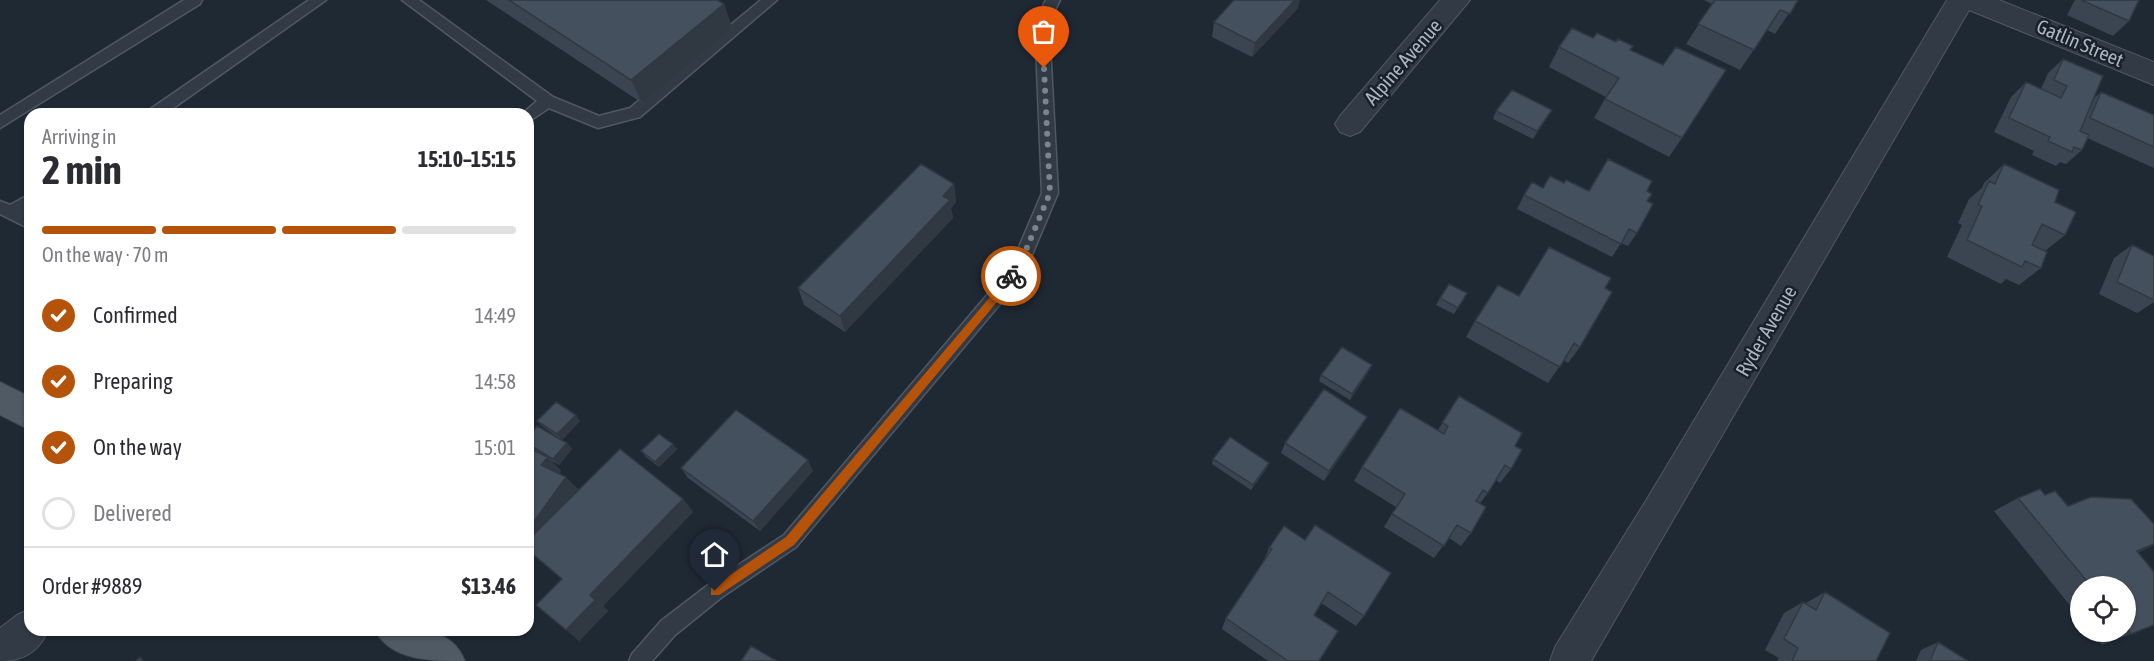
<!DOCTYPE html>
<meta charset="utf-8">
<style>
:root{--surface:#fff;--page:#f2f2f3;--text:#2b2b33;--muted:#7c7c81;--line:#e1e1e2;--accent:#b45309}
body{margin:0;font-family:"Asap Condensed",sans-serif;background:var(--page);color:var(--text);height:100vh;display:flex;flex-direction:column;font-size:22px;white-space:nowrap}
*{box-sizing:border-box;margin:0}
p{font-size:20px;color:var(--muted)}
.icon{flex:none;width:33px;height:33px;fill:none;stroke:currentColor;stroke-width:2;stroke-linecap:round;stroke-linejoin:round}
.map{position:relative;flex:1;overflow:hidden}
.details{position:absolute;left:24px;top:108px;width:510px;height:528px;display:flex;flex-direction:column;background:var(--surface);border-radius:18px;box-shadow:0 2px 4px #0004}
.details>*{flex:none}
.tools{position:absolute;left:2070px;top:576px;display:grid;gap:12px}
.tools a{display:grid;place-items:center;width:66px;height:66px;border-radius:50%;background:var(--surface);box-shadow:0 2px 4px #0004;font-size:30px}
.pin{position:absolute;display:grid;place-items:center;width:51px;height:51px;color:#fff;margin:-62px -26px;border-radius:50% 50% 50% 0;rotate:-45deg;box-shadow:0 0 6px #0007}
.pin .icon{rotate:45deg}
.courier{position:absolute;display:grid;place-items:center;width:60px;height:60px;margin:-30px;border:4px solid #b45309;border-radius:50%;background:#fff;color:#222;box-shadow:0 2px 8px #0007}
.headline em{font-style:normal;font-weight:700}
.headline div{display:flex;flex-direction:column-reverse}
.headline{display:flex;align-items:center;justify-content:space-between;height:102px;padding:0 18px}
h1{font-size:39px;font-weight:700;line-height:45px}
.bar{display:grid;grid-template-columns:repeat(4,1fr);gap:9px 6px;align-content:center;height:72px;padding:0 18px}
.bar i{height:8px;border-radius:4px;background:var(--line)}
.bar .active{background:var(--accent)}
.bar p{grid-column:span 4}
.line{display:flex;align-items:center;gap:15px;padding:0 18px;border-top:2px solid var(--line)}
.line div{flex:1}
ol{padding:0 18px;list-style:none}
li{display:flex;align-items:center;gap:18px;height:66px}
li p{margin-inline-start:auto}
li .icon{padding:6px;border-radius:50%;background:var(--accent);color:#fff;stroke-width:4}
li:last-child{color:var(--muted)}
li i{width:33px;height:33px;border:3px solid var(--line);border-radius:50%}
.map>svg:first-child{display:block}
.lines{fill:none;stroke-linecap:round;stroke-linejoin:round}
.service-casing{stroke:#505863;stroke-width:3}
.minor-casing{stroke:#505863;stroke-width:2}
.primary-casing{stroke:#3c444e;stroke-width:2}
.service{fill:#323b45;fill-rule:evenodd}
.minor{fill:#323b45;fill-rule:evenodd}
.primary{fill:#505a65;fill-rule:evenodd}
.wall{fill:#3b4551}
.shaded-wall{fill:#303842}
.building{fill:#45505e;stroke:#303842;stroke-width:1.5}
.route{fill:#b45309}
.done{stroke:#7b8490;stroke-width:6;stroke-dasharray:0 10.8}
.labels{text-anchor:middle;stroke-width:5;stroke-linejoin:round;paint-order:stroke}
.street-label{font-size:20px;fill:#acb5c2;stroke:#182029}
</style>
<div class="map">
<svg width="2154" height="661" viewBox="0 0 2154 661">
<rect width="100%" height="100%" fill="#1f2934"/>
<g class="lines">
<!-- service casing -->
<g class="service-casing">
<path id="service" d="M184,0h18l-2,4 -200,124v-13z
M309,0h17l-161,114h-18l2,-4z
M402,0h17l134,97 46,19 31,-8 131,-108h16l-137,117 -42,11 -49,-20 -21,14v-8h-6l15,-13z
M1046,0h14l-9,18 -1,27 8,148 -29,69 -24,36 -209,249 -74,50 -47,38 -23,26h-23l3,-7 29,-33 47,-36 76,-50 209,-247 23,-34 26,-61 -6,-148 1,-27z
M30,194v14l-6,4 6,4v13l-30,-15v-13l10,4z"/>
</g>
<!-- minor casing -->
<g class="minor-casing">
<path id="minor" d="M1440,0h30l-110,132 -10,4 -10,-4 -5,-8 5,-8z
M1947,0h52l155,62v23l-185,-75 -378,651h-41l5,-14 92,-148z
M30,609v21h18c-9,22 -25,31 -48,31v-33l17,-13z"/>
</g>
<!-- primary casing -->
<g class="primary-casing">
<path id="primary" d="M0,382l30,15v33l-30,-15z
M375,630c34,0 75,-7 90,31 -34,0 -74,0 -90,-31z"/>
</g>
<!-- service -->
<use href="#service" class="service"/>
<!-- minor -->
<use href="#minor" class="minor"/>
<!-- primary -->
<use href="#primary" class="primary"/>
</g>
<!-- wall -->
<path class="wall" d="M486,0h231l7,4 8,24 -90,75z
M1704,0h94l-23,34 -8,-4 -27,40 -54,-26 26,-40z
M2075,0h64l-10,21 -16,15 -46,-21z
M1298,8l-46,49 -40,-20 2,-15z
M1593,38l23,4 15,8 51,88 -13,19 -75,-39 12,-21 -57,-30 10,-20z
M2063,59l30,40 8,-7 53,23v53l-67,-30 -5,12 -16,14 -6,-2 -4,4 -24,-11 2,-4 -40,-19 17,-35 15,-15 15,7 7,-16z
M1552,110l-19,29 -40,-20 3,-8z
M2004,164l51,38 10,33 -20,16 -4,17 -22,17 -13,-6 -5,5 -54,-27 15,-32 -4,-2 11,-24 13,-11 2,-5z
M1564,183l24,8h59v10l-10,32 -9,13 -7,-3 -9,14 -95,-48 7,-14 19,-7z
M954,184l2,18 -5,6 2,10 -108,114 -41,-27 -6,-17z
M2132,245l22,11v46l-17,11 -38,-19 15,-36z
M1605,288l-25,59 -12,16 -4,-3 -16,23 -82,-46 9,-16 44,-25z
M1467,293l-13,21 -18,-9 4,-7z
M1369,371l-19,29 -31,-19 2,-6z
M1459,396l56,50 -4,23 -11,14 -4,-3 -8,13 -8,10 -9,30 -10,13 -12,-8 -15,20 -50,-31 12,-20 -42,-26 8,-14 76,-37z
M1367,417l-6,10 -37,54 -43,-28 4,-10z
M537,421h43l-18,19 -20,-14z
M528,437l39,6 5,6 -13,16 -8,-5 10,11 -2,3 20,16 104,9 10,13 -90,94 5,5 -29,30 -17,-62 -29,-24 -5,7v-114l8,3 -8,-5z
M677,449l-18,18 -13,-10 -5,-6z
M1213,459l56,4 -2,5 -16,22 -39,-26z
M681,468l132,3 -53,60 -72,-53z
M2045,495l23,11 86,18v21l-16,7 16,73 -52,20 -11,-13h35v-46h-46v32l-86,-107 24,-13z
M1284,526l80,90 -8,10 -35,-23 -7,12 5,46h-51l-46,-32 4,-11 38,-58 5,-12z
M1825,592l51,69h-99l2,-3 -14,-8 19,-37 19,-11 3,1z
M1938,642l30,19h-52l5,-11z"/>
<!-- shaded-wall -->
<path class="shaded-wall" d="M1295,0h5l-2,8 -46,49 3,-14z
M724,4l8,24 -90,75 -11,-23z
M1552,110l-4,7 -15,22 4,-8z
M954,184l2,18 -5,6 2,10 -108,114 -5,-16z
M1372,365l-3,6 -19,29 2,-6z
M576,415l4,6 -18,19 -5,-6z
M1367,417l-6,10 -37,54 5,-10z
M567,443l5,6 -13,16 -6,-6z
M673,444l4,5 -18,18 -4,-5z
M548,457l13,14 -6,8 -14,-14z
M808,460l5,11 -53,60 -7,-10z
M1269,463l-2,5 -16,22 2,-5z
M566,477l13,13 -51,72v-32z
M683,499l10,13 -90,94 -13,-11z
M2154,544v1l-14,7 -31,11z
M595,600l13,11 -29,30 -13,-11z"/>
<!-- building -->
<path class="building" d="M509,0h208l7,4 -93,76z
M1234,0h61l-40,43 -41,-21z
M1715,0h83l-8,14 -10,-4 -26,40 -56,-26z
M2081,0h58l-10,21z
M1572,28l21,10 4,-5 19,9 2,-3 15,7 -3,4 33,15 13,-18 50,23 -44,68 -77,-39 14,-21 -60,-31z
M2063,59l40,17 -23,55 9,4 -7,15 -8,-3 -2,5 -24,-11 2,-4 -41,-19 17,-36 35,16 6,-12 -13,-6z
M1512,90l40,20 -15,21 -41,-20z
M2101,92l53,23v32l-64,-29z
M1608,159l44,22 -5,10 5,3 -5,7 6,3 -16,29 -8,-4 -8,15 -97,-49 8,-13 11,6 7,-12 14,7 2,-3 23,11z
M921,164l33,20 -11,12 7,4 -110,116 -42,-28z
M2004,164l55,26 -4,12 21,10 -11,23 -23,-11 -10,21 15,7 -6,16 -16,-7 -3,6 -55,-27 15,-34 -4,-1 11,-24 6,3z
M2132,245l22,11v44l-37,-18z
M1549,247l62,31 -6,10 7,4 -32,55 -6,-4 -14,24 -85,-46 23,-36 21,11z
M1449,284l18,9 -9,15 -18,-10z
M1342,347l30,18 -20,29 -31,-19z
M1324,389l43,28 -38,54 -44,-28z
M1459,396l63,37 -7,13 7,4 -11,19 -6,-4 -17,28 -5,-3 -7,11 10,6 -15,26 -14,-8 -13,21 -52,-32 13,-20 -43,-27 38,-59 44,26 4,-8 -6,-3z
M556,402l20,13 -19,19 -20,-13z
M736,410l72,50 -55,61 -72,-53z
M537,426l30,17 -14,16 -25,-15v-7z
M659,434l14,10 -18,18 -14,-11z
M1230,437l39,26 -16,22 -40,-26z
M528,448l20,9 -7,8 25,12 -38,53z
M620,449l63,50 -93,96 5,5 -29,30 -30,-25 26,-26 -34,-29v-10z
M2040,489l5,6 10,-4 13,15 23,-9 40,2 23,25v20l-17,7 17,21v53l-23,9 -5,-6v-42h-35l-73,-88z
M1315,525l76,48 -27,43 -36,-24 -14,23 24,16 -19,30h-31l-62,-43 46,-69 -3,-1 15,-22 21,14z
M1825,592l65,41 -14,28h-84l6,-13 -14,-9 19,-37 13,8z
M1938,642l30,19h-38z
M751,646l26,15h-36z
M140,657l3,4h-7z"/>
<!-- route -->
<path class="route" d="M1011,272l4,4 -13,20 -208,249 -75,50h-8v-7l75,-51 210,-247 11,-17z"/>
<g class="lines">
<!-- done -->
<path class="done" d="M1011,276l12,-19 27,-64 -6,-125"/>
</g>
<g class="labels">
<!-- street labels -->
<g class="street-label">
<text transform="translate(2080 43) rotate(23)" y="7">Gatlin Street</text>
<text transform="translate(1403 62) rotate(-49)" y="7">Alpine Avenue</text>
<text transform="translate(1766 331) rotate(-60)" y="7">Ryder Avenue</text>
</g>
</g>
</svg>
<div class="tools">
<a><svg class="icon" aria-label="locate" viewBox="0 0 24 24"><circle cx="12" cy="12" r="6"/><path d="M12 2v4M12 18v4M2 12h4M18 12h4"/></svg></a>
</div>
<div class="pin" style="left:1044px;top:68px;background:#ea580c"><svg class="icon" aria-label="bag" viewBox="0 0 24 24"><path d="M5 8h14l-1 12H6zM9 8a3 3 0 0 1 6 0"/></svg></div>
<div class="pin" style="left:715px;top:591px;background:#1f2937"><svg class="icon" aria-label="home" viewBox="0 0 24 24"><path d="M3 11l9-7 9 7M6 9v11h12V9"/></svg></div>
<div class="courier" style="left:1011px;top:276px"><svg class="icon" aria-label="bike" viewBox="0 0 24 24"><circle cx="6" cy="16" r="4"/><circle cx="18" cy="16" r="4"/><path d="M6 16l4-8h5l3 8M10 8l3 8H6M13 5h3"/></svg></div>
<section class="details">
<div class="headline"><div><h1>2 min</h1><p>Arriving in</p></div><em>15:10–15:15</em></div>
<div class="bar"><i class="active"></i><i class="active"></i><i class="active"></i><i></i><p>On the way · 70 m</p></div>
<ol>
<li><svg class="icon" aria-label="check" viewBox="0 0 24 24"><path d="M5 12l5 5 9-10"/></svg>Confirmed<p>14:49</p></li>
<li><svg class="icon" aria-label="check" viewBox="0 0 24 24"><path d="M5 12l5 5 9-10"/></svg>Preparing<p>14:58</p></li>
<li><svg class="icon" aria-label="check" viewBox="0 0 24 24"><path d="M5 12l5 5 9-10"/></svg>On the way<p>15:01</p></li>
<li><i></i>Delivered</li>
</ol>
<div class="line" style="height:78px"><div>Order #9889</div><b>$13.46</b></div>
</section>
</div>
